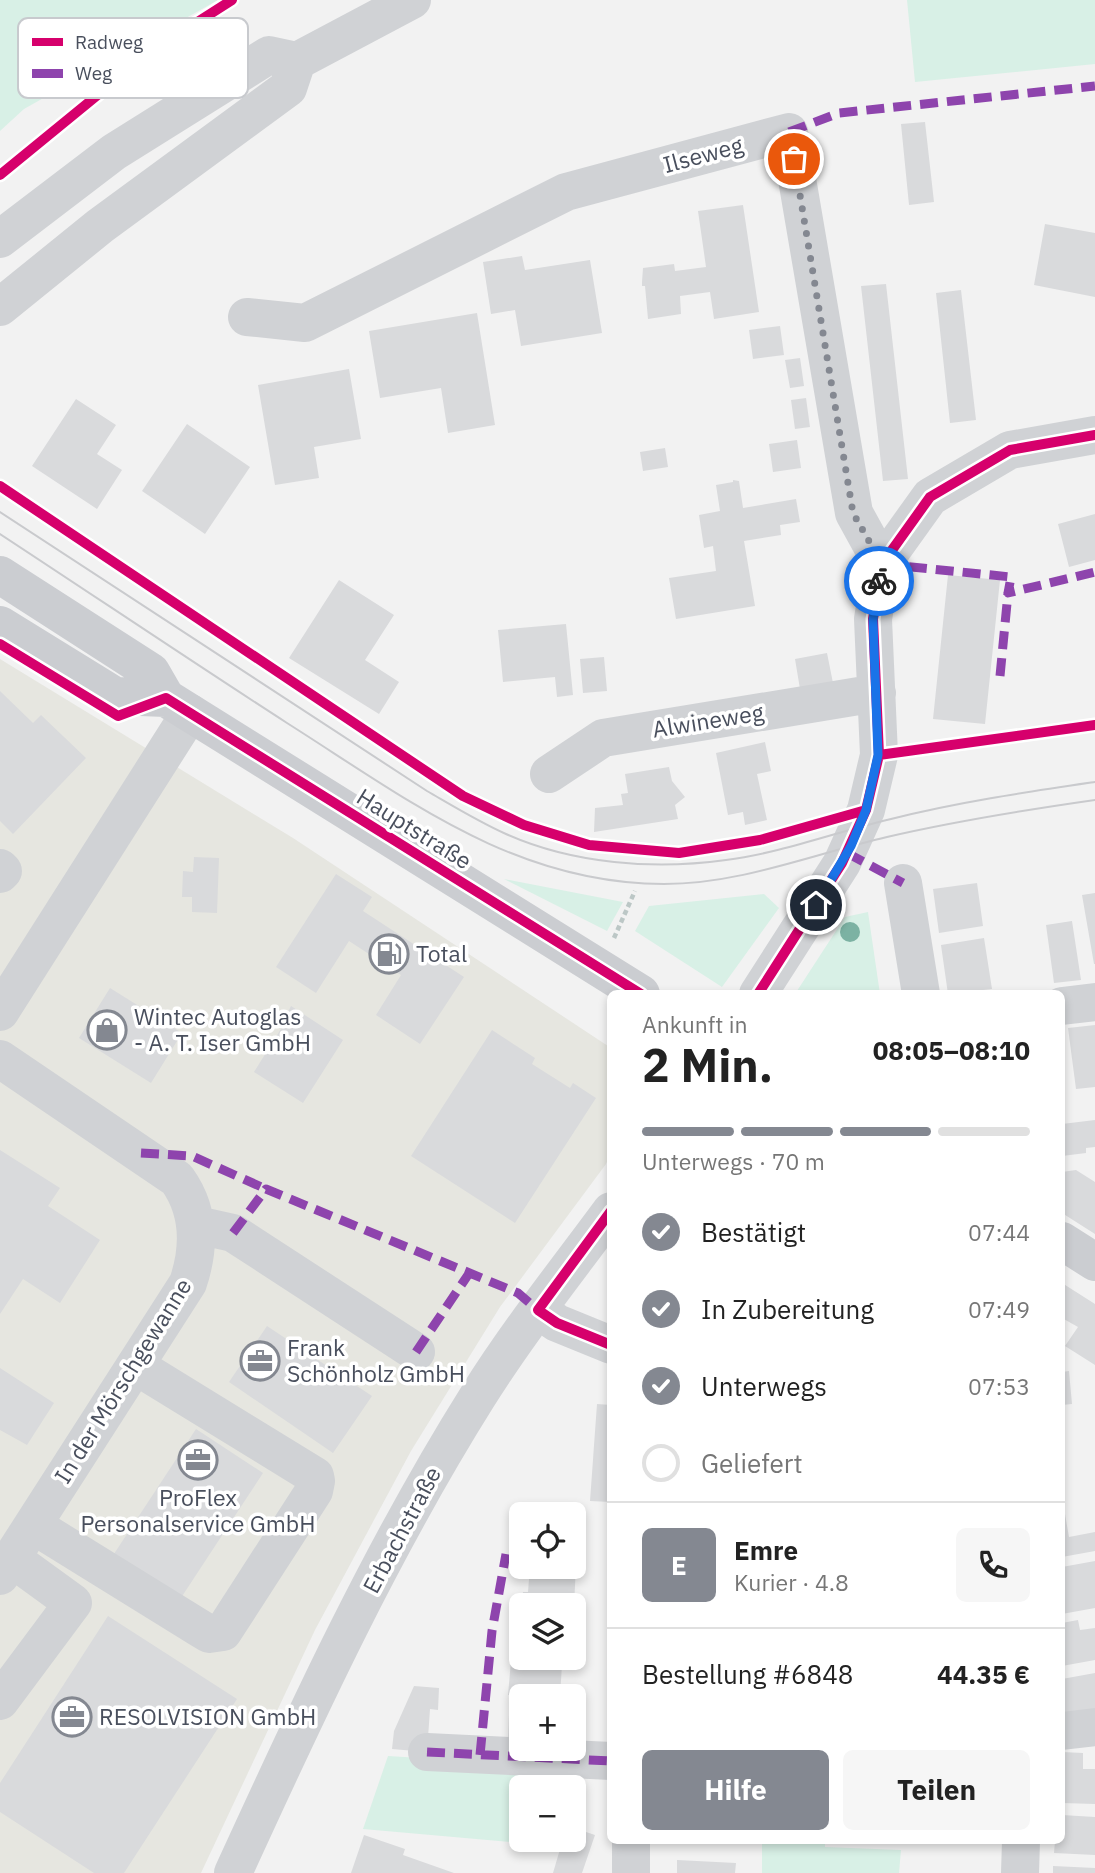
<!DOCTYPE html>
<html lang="de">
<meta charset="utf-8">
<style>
:root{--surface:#fff;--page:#f6f6f6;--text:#222;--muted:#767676;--line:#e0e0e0;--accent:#848891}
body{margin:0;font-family:"IBM Plex Sans",sans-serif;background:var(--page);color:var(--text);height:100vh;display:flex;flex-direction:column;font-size:26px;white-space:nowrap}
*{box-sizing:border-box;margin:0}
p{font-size:23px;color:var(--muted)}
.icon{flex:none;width:38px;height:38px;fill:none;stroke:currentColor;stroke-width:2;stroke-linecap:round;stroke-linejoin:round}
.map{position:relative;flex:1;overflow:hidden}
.details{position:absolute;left:607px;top:990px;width:458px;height:854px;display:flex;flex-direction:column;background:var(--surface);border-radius:10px;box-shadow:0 4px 10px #0003}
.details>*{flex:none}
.controls{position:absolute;left:509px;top:1502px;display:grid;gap:14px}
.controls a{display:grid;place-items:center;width:77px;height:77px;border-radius:10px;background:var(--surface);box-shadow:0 4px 10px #0003;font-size:35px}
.pin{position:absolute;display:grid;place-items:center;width:60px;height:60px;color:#fff;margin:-30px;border:4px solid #fff;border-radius:50%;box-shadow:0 2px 7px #0007}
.courier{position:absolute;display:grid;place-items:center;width:70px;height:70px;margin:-35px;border:5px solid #1a73e8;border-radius:50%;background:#fff;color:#222;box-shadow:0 2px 9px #0007}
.overview em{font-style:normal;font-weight:700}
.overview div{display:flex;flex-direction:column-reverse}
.overview{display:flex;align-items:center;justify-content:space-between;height:119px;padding:0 35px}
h1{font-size:46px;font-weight:700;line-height:52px}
.bar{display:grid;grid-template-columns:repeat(4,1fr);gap:10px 7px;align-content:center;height:84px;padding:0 35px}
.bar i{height:9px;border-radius:5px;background:var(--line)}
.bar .on{background:var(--accent)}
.bar p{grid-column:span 4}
.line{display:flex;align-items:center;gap:18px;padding:0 35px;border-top:2px solid var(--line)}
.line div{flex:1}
.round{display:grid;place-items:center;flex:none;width:74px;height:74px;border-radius:10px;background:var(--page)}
ol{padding:0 35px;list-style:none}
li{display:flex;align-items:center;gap:21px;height:77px}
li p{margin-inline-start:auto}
li .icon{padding:7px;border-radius:50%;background:var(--accent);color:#fff;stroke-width:4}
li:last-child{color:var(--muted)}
li i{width:38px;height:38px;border:4px solid var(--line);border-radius:50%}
.button{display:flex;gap:14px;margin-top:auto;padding:14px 35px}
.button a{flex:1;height:80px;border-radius:10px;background:var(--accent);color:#fff;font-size:28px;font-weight:700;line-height:80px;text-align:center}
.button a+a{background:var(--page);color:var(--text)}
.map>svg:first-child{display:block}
.commercial{fill:#e6e6e0}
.green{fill:#d8f0e6}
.building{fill:#d9dadc}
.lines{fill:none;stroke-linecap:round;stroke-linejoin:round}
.path{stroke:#bcc7c6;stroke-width:4.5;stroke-dasharray:5 3.5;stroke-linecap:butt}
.minor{stroke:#d0d2d5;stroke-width:38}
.major{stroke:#cbcdd1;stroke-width:38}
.tram{stroke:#c9cacd;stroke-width:2}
.quiet{stroke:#8e44ad;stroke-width:9;stroke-dasharray:18 9;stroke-linecap:butt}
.cycleway-casing{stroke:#fff;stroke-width:15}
.cycleway{stroke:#d6006c;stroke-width:10}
.tree{fill:#7cb2a3}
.done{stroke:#848891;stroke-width:7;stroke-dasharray:0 12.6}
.route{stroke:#1a73e8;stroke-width:9}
.labels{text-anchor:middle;stroke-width:7;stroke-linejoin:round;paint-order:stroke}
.street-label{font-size:23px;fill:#494f5d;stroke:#fff}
.poi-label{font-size:23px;fill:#494f5d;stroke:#fff;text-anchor:start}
.key{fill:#fff;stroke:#c8cace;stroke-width:2}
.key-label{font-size:19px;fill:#494f5d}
</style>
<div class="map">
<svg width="1095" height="1873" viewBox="0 0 1095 1873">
<rect width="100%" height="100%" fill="#f2f2f2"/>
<!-- commercial -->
<path class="commercial" d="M0,659l293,179 318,210v105l-5,11 -106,143 -89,144 -96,179 -114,243h-201z"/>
<!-- green -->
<path class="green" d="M0,0h218l-194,109 -24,22z
M907,0h188v64l-180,18z
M504,879l119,23 -16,29z
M764,894l15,14 -57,79 -87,-56 14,-25z
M868,912l12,82h-85l50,-77z
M388,1756l197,12 -11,30v-11h-52v52h37l-2,7 -194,-17z
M762,1841h63v6l76,3 -2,23h-137z"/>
<!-- building -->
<path class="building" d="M925,122l9,80 -25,3 -8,-81z
M743,205l16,107 -45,7 -4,-27 -30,4 1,18 -33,5 -3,-33h-3v-4l1,-14 31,-4 1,7 31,-4 -8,-56z
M1045,224l50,9v64l-61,-12z
M522,256l3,14 65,-10 12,73 -81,13 -6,-36 -24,4 -8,-52z
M886,284l22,195 -25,2 -22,-195z
M961,290l15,130 -26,3 -14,-130z
M477,313l18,112 -47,8 -7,-45 -61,10 -11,-67z
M780,326l4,29 -31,4 -4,-29z
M800,358l4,28 -14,2 -5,-28z
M349,369l12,70 -47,8 5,31 -44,7 -17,-100z
M806,398l4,29 -15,2 -4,-29z
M76,399l40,26 -19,29 25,16 -25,39 -65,-43z
M187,424l63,43 -45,67 -63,-43z
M797,440l4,28 -28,4 -4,-28z
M665,448l3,19 -25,4 -3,-19z
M733,480l6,1 4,27 53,-9 4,23 -20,3 1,10 -37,6 11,65 -79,13 -7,-41 47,-7 -3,-25 -9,2 -5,-33 21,-4 -4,-26 17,-3z
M1095,514v46l-26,7 -11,-43z
M948,575l52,5 -15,144 -52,-5z
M339,580l55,35 -29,45 34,22 -20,32 -90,-56z
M566,624l7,71 -16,2 -2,-20 -52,5 -5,-52z
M827,653l6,30 -33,6 -5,-30z
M604,657l3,34 -24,2 -3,-34z
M0,691l33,32 8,-8 45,43 -73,76 -13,-13z
M765,742l6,29 -14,3 10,46 -22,5 -2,-13 -15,3 -12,-62z
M669,767l3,14 13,16 -10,8 3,14 -84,13 1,-24 28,-3 -2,-11 7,-1 -3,-19z
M194,857l25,1 -2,55 -25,-1v-15h-10l1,-26 10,1z
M336,874l36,23 -9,14 101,66 -44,67 -44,-29 25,-40 -52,-34 -33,52 -40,-26z
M977,883l6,43 -44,7 -6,-44z
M1095,893v71h-1l-12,-69z
M1072,921l9,59 -27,3 -8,-58z
M984,938l8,51 -44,5 -7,-49z
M110,988l72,45 -31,50 -72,-45z
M291,1006l52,34 -40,63 -49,-31 30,-48 -2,-10h5z
M1095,1025v62l-19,2 -8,-61z
M492,1030l43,28 -3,6 38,24 3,-5 23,15 -81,125 -104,-67z
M1095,1120v27l-9,1v5l-24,3v-32z
M0,1150l60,38 -12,18 52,34 -40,63 -37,-24 -23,35z
M1076,1170l19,12v52l-33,-21v-41z
M1062,1283l33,21v61l-30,-19 13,-19 -16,-9z
M267,1326l105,70 -39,57 -104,-71z
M0,1368l54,35 -27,42 -27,-15z
M1069,1371l3,33 -10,1v-33z
M597,1404l14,1v97l-21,-1z
M196,1429l67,44 -88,134 -67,-44z
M1065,1514l4,23 26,-5v19l-33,6v-42z
M1095,1561v47l-33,6v-47z
M530,1566h46l-2,39h-52l1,-13h5z
M108,1616l129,83 -113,174h-30l-94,-61v-29z
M1078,1620l2,10 15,-2v32l-33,6v-43z
M514,1626l8,1v30h48l-1,8h-7l-2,31 -52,-1z
M1095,1673v38l-33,6v-38z
M414,1686l25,2 -1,22 -8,-1 -3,43 -35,-3 2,-18z
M509,1715l13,1v27l-14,-1z
M1062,1752l21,1v16h12v35l-33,-1z
M1062,1815l33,2v38l-41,-2 1,-12h7z
M574,1828l21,7 -13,38h-29l10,-34h11z
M364,1835l41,14 -2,6 51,18h-103z
M677,1860l59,3 -1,10h-58z
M1053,1866l42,2v5h-42z"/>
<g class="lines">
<!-- path -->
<path class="path" d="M614,938l21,-47"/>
<!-- minor -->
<path class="minor" d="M0,239l114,-87 155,-97 28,6 115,-61
M0,307l100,-81 188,-138 9,-27
M247,317l58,6 261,-131 223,-60 65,381 28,51
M549,774l54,-36 274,-45
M0,868l3,3 -3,3
M903,883l18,111
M758,994l84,-131 24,-53 13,-55 -6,-136 9,-55 48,-67 80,-47 85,-15
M1062,1006l33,-4
M0,1012l190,-299
M0,1059l177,120c23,32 23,68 11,104l-188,293
M197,1225l36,8 183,119
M538,1310l19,13 54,22
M33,1525l168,104 8,5 14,-2 91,-141 2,-10 -1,-5 -179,-110
M0,1701l73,-98 -62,-45
M1062,1731l33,-4
M427,1752l184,9
M233,1873c74,-162 150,-326 245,-477 40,-64 88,-124 133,-185
M631,1873v-32
M1020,1873l1,-32"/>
<!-- major -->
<path class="major" d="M0,575l151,97 15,26 475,296
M0,625l115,71 51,2
M1062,1241l33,21"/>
<!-- tram -->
<path class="tram" d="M0,512l427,279c26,15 52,31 79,43 67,30 148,36 220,26 55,-7 110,-28 165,-41 67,-17 136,-27 204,-37
M0,534c96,63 191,127 287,189 120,76 228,161 377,161 77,0 149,-30 223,-47 69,-16 138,-27 208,-37"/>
<!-- quiet -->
<path class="quiet" d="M789,132l50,-19 256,-27
M882,564l129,13 -3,16 87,-21
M1000,676l8,-83
M847,853l56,30
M141,1153l51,3 74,33
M233,1233l33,-44 252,104 20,17
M416,1352l54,-80
M427,1752l184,9
M480,1755l12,-124 14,-77"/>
<!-- cycleway casing -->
<g class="cycleway-casing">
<path id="cycleway" d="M0,175l149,-122 83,-53
M0,486l463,310 61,29 65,20 90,8 81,-13 106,-30
M0,644l118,72 48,-18 475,296
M879,755l216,-30
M758,994l84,-131 24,-53 13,-55 -6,-136 9,-55 48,-67 80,-47 85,-15
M611,1211l-73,99 19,13 54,22"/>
</g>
<!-- cycleway -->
<use href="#cycleway" class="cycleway"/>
</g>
<!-- trees -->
<circle class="tree" cx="850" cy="932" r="10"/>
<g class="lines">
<!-- done -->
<path class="done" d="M794,159l59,354 29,51 -3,17"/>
<!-- route -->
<path class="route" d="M816,905l35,-59 15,-36 12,-55 -5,-135 6,-39"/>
</g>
<!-- icons -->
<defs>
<g id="fuel-ring" transform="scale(2.0125)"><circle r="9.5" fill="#fff" stroke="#848891" stroke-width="1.5"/><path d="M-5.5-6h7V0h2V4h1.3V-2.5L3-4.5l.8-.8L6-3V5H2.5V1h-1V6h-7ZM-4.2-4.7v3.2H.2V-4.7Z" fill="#848891"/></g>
<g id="shop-ring" transform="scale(2.0125)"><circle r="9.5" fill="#fff" stroke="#848891" stroke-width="1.5"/><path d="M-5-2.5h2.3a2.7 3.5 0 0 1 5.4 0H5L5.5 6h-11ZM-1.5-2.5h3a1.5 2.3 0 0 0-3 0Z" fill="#848891"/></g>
<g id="office-ring" transform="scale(2.0125)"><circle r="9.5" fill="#fff" stroke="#848891" stroke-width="1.5"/><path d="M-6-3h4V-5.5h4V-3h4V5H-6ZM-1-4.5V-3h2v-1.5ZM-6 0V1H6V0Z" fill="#848891"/></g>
</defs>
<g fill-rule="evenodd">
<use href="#fuel-ring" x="389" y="954"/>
<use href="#shop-ring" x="107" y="1030"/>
<use href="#office-ring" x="260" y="1361"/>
<use href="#office-ring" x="198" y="1460"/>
<use href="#office-ring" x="72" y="1717"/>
</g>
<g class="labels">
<!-- street labels -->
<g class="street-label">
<text transform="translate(703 155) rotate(-15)" y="8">Ilseweg</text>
<text transform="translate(708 721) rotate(-9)" y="8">Alwineweg</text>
<text transform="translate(414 829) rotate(32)" y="8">Hauptstraße</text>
<text transform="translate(123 1381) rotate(-58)" y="8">In der Mörschgewanne</text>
<text transform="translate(402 1530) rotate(-62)" y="8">Erbachstraße</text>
</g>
<!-- poi labels -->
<g class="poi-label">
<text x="416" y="962">Total</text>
<text x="134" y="1025">Wintec Autoglas<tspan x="134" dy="26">- A. T. Iser GmbH</tspan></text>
<text x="287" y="1356">Frank<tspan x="287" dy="26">Schönholz GmbH</tspan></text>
<text x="198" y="1506" text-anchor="middle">ProFlex<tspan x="198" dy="26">Personalservice GmbH</tspan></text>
<text x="99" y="1725">RESOLVISION GmbH</text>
</g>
</g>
<!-- legend -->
<rect x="18" y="18" width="230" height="80" rx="10" class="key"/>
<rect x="32" y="38" width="31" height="8" fill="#d6006c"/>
<rect x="32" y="69" width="31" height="9" fill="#8e44ad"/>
<g class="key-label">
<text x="75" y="49">Radweg</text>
<text x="75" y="80">Weg</text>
</g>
</svg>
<div class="controls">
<a><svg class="icon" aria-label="locate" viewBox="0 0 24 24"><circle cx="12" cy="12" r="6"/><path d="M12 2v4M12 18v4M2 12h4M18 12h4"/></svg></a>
<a><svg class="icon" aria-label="layers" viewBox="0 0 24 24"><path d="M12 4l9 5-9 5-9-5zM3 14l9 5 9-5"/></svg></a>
<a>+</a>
<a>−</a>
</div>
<div class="pin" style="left:794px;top:159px;background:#ea580c"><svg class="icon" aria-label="bag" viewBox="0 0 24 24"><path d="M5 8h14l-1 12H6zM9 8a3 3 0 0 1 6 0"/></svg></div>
<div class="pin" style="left:816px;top:905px;background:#1f2937"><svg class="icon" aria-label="home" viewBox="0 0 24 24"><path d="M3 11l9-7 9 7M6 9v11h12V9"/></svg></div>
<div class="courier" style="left:879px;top:581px"><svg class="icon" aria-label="bike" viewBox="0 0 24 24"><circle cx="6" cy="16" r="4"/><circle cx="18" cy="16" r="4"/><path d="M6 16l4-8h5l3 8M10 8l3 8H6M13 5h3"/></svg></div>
<section class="details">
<div class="overview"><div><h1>2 Min.</h1><p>Ankunft in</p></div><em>08:05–08:10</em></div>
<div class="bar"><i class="on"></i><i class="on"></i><i class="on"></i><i></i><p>Unterwegs · 70 m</p></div>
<ol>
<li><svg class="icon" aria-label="check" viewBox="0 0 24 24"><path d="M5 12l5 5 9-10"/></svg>Bestätigt<p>07:44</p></li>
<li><svg class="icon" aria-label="check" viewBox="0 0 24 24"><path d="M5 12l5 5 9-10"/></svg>In Zubereitung<p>07:49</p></li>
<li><svg class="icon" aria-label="check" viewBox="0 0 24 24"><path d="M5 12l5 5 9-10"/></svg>Unterwegs<p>07:53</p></li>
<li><i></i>Geliefert</li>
</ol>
<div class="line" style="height:126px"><b class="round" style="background:var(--accent);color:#fff">E</b><div><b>Emre</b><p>Kurier · 4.8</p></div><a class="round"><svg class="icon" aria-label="phone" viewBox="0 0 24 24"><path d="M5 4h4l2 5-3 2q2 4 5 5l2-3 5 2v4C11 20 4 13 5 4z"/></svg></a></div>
<div class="line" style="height:91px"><div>Bestellung #6848</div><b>44.35 €</b></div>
<div class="button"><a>Hilfe</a><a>Teilen</a></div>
</section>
</div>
